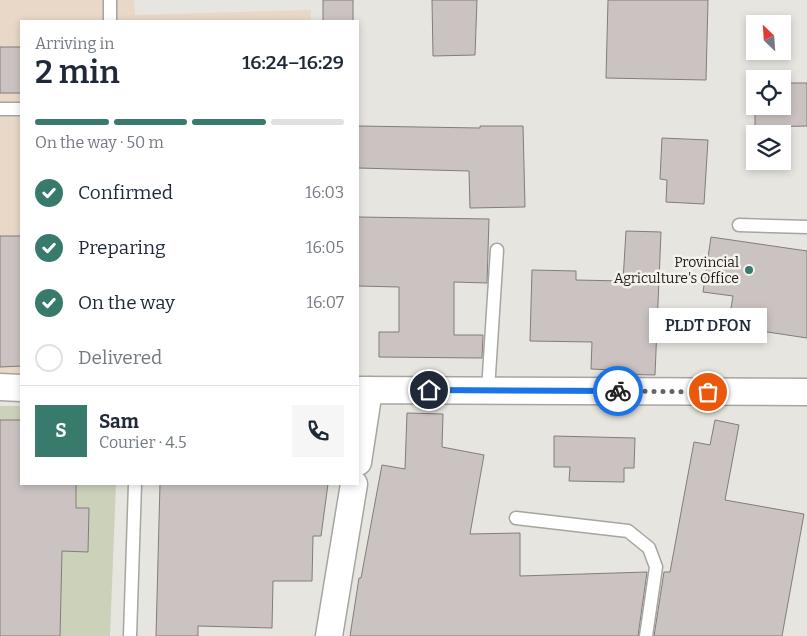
<!DOCTYPE html>
<meta charset="utf-8">
<style>
:root{--surface:#fff;--page:#f6f6f7;--text:#1f2937;--muted:#747a83;--line:#e0e1e3;--accent:#387b6c}
body{margin:0;font-family:Bitter,serif;background:var(--page);color:var(--text);height:100vh;display:flex;flex-direction:column;font-size:19px;white-space:nowrap}
*{box-sizing:border-box;margin:0}
p{font-size:16px;color:var(--muted)}
.icon{flex:none;width:28px;height:28px;fill:none;stroke:currentColor;stroke-width:2;stroke-linecap:round;stroke-linejoin:round}
.map{position:relative;flex:1;overflow:hidden}
.sheet{position:absolute;left:20px;top:20px;width:339px;height:465px;display:flex;flex-direction:column;background:var(--surface);border-radius:0px;box-shadow:0 2px 8px #0003}
.sheet>*{flex:none}
.needle{width:32px;rotate:335deg}
.tools{position:absolute;left:746px;top:15px;display:grid;gap:10px}
.tools a{display:grid;place-items:center;width:45px;height:45px;border-radius:0px;background:var(--surface);box-shadow:0 2px 8px #0003;font-size:25px}
.pin{position:absolute;display:grid;place-items:center;width:42px;height:42px;color:#fff;margin:-21px;border:2px solid #fff;border-radius:50%;box-shadow:0 1px 5px #0007}
.courier{position:absolute;display:grid;place-items:center;width:50px;height:50px;margin:-25px;border:4px solid #1a73e8;border-radius:50%;background:#fff;color:#222;box-shadow:0 1px 6px #0007}
.bubble{position:absolute;height:35px;border-radius:0px;background:var(--surface);box-shadow:0 2px 8px #0003;font-size:16px;font-weight:600;line-height:35px;text-align:center}
.head em{font-style:normal;font-weight:600}
.head div{display:flex;flex-direction:column-reverse}
.head{display:flex;align-items:center;justify-content:space-between;height:85px;padding:0 15px}
h1{font-size:32px;font-weight:600;line-height:38px}
.bar{display:grid;grid-template-columns:repeat(4,1fr);gap:8px 5px;align-content:center;height:60px;padding:0 15px}
.bar i{height:6px;border-radius:4px;background:var(--line)}
.bar .on{background:var(--accent)}
.bar p{grid-column:span 4}
.line{display:flex;align-items:center;gap:12px;padding:0 15px;border-top:1px solid var(--line)}
.line div{flex:1}
.round{display:grid;place-items:center;flex:none;width:52px;height:52px;border-radius:0px;background:var(--page)}
ol{padding:0 15px;list-style:none}
li{display:flex;align-items:center;gap:15px;height:55px}
li p{margin-inline-start:auto}
li .icon{padding:5px;border-radius:50%;background:var(--accent);color:#fff;stroke-width:4}
li:last-child{color:var(--muted)}
li i{width:28px;height:28px;border:2px solid var(--line);border-radius:50%}
.map>svg:first-child{display:block}
.commercial{fill:#e9d8c7}
.green{fill:#ccd2ba}
.building{fill:#cac3c2;stroke:#827c7a}
.lines{fill:none;stroke-linecap:round;stroke-linejoin:round}
.service-casing{stroke:#a7a5a0;stroke-width:15}
.minor-casing{stroke:#a7a5a0;stroke-width:29}
.service{stroke:#fff;stroke-width:12}
.minor{stroke:#fff;stroke-width:26}
.done{stroke:#656460;stroke-width:5;stroke-dasharray:0 9}
.route{stroke:#1a73e8;stroke-width:6}
.poi-dot{fill:#387b6c;stroke:#f5f2ec;stroke-width:2}
.labels{text-anchor:middle;stroke-width:5;stroke-linejoin:round;paint-order:stroke}
.poi-label{font-size:14px;fill:#1f1e1c;stroke:#f5f2ec;text-anchor:end}
</style>
<div class="map">
<svg width="807" height="636" viewBox="0 0 807 636">
<rect width="100%" height="100%" fill="#e7e5df"/>
<!-- commercial -->
<path class="commercial" d="M0,0h134l1,15 176,-5v11h-290v353h-21z"/>
<!-- green -->
<path class="green" d="M0,406h21v78h95l-6,152h-110z"/>
<!-- building -->
<path class="building" d="M323,0h30v21h-30z
M432,0h45l-2,55 -42,1z
M608,0h100l-2,80 -100,-2z
M0,47h21v46h-21z
M755,83v23h27v-23h25v43l-52,1z
M358,126l122,2v-2h43l2,81 -55,1 -1,-37 -111,-3z
M662,138l46,2 -4,64 -38,-2 1,-22 -7,-1z
M358,217l131,2 -2,64 -33,-1v53h29l-1,23 -103,-1v-25h20v-45l-41,-1z
M626,231l35,1 -6,143 -42,-1v-4l-22,-1 1,-27 -62,-1 2,-71 44,1v9l47,1z
M0,236h21v130l-21,1z
M711,237l96,14v87l-79,-12 5,-30 -30,-4z
M407,413l36,1 -1,33 42,8 -14,79 50,-1v43l127,-4 -9,64h-288l9,-58h2l21,-113 23,4z
M0,420h21v64h55v24h13l-1,44 -26,-1 -2,85h-60z
M715,420l24,5 -14,75 79,14 -22,122h-128l10,-64h6l24,-130 16,3z
M554,436l81,2 -1,30h-10v14l-55,-1 1,-14h-16z
M160,484h168l-7,52h-8l-1,45h-39l-1,47 -74,-2v10h-42z"/>
<g class="lines">
<!-- service casing -->
<g class="service-casing">
<path id="service" d="M110,0v21
M0,109h21
M739,225l68,2
M488,390l9,-140
M516,518l112,13 21,17 7,19 -10,69
M130,636l5,-152"/>
</g>
<!-- minor casing -->
<g class="minor-casing">
<path id="minor" d="M0,387l21,1
M358,390l449,2
M358,462l11,-72
M329,636l25,-152"/>
</g>
<!-- service -->
<use href="#service" class="service"/>
<!-- minor -->
<use href="#minor" class="minor"/>
</g>
<g class="lines">
<!-- done -->
<path class="done" d="M618,391l90,1"/>
<!-- route -->
<path class="route" d="M429,390l189,1"/>
</g>
<!-- markers -->
<circle class="poi-dot" cx="749" cy="270" r="5"/>
<g class="labels">
<!-- poi labels -->
<g class="poi-label">
<text x="739" y="267">Provincial<tspan x="739" dy="16">Agriculture's Office</tspan></text>
</g>
</g>
</svg>
<div class="tools">
<a><svg class="needle" viewBox="-14 -14 28 28"><path d="M0-13l5 13h-10z" fill="#e53935"/><path d="M0 13l5-13h-10z" fill="#747a83"/></svg></a>
<a><svg class="icon" aria-label="locate" viewBox="0 0 24 24"><circle cx="12" cy="12" r="6"/><path d="M12 2v4M12 18v4M2 12h4M18 12h4"/></svg></a>
<a><svg class="icon" aria-label="layers" viewBox="0 0 24 24"><path d="M12 4l9 5-9 5-9-5zM3 14l9 5 9-5"/></svg></a>
</div>
<div class="pin" style="left:708px;top:392px;background:#ea580c"><svg class="icon" aria-label="bag" viewBox="0 0 24 24"><path d="M5 8h14l-1 12H6zM9 8a3 3 0 0 1 6 0"/></svg></div>
<div class="pin" style="left:429px;top:390px;background:#1f2937"><svg class="icon" aria-label="home" viewBox="0 0 24 24"><path d="M3 11l9-7 9 7M6 9v11h12V9"/></svg></div>
<div class="courier" style="left:618px;top:391px"><svg class="icon" aria-label="bike" viewBox="0 0 24 24"><circle cx="6" cy="16" r="4"/><circle cx="18" cy="16" r="4"/><path d="M6 16l4-8h5l3 8M10 8l3 8H6M13 5h3"/></svg></div>
<div class="bubble" style="left:649px;top:308px;width:118px">PLDT DFON</div>
<section class="sheet">
<div class="head"><div><h1>2 min</h1><p>Arriving in</p></div><em>16:24–16:29</em></div>
<div class="bar"><i class="on"></i><i class="on"></i><i class="on"></i><i></i><p>On the way · 50 m</p></div>
<ol>
<li><svg class="icon" aria-label="check" viewBox="0 0 24 24"><path d="M5 12l5 5 9-10"/></svg>Confirmed<p>16:03</p></li>
<li><svg class="icon" aria-label="check" viewBox="0 0 24 24"><path d="M5 12l5 5 9-10"/></svg>Preparing<p>16:05</p></li>
<li><svg class="icon" aria-label="check" viewBox="0 0 24 24"><path d="M5 12l5 5 9-10"/></svg>On the way<p>16:07</p></li>
<li><i></i>Delivered</li>
</ol>
<div class="line" style="height:90px"><b class="round" style="background:var(--accent);color:#fff">S</b><div><b>Sam</b><p>Courier · 4.5</p></div><a class="round"><svg class="icon" aria-label="phone" viewBox="0 0 24 24"><path d="M5 4h4l2 5-3 2q2 4 5 5l2-3 5 2v4C11 20 4 13 5 4z"/></svg></a></div>
</section>
</div>
